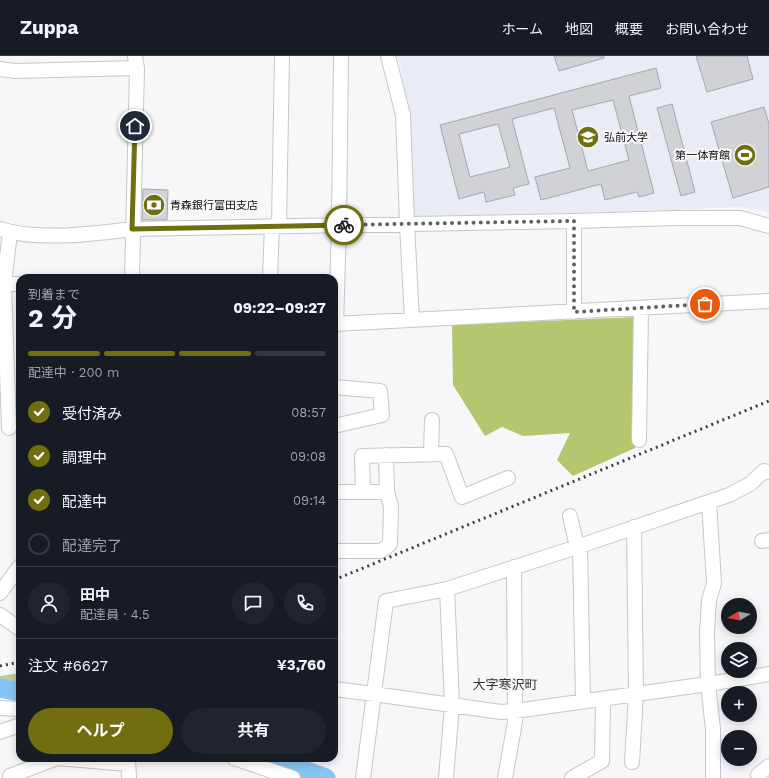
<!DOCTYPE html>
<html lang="ja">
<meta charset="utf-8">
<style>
:root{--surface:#171b24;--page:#20242c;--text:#f1f3f6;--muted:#9ea1a6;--line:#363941;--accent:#706e0f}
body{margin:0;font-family:"Work Sans","Noto Sans JP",sans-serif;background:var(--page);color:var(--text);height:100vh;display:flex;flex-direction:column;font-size:15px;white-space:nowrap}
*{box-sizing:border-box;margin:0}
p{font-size:13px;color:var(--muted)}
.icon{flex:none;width:22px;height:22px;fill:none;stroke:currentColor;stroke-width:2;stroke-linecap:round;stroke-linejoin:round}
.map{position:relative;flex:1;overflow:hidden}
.sheet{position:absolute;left:16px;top:218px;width:322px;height:488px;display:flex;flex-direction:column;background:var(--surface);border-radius:12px;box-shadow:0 2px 10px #0003}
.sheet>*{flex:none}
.needle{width:26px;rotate:260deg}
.controls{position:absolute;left:721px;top:542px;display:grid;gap:8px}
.controls a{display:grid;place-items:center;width:36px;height:36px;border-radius:50%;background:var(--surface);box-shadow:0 2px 10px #0003;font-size:20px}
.pin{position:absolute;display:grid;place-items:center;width:34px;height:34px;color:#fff;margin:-17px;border:2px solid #fff;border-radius:50%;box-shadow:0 1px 4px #0007}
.courier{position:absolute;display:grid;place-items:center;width:40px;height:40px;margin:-20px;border:3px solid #706e0f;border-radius:50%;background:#fff;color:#222;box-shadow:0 1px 5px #0007}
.headline em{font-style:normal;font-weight:700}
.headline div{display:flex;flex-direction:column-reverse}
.headline{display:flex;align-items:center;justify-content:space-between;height:68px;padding:0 12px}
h1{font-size:26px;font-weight:700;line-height:30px}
.bar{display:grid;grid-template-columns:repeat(4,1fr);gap:6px 4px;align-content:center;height:48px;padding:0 12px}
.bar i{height:5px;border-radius:3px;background:var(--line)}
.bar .selected{background:var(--accent)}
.bar p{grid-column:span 4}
.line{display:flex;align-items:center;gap:10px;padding:0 12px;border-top:1px solid var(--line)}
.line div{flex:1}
.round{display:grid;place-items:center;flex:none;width:42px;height:42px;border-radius:21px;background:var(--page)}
ol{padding:0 12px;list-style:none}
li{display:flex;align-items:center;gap:12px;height:44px}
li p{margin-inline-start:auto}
li .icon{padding:4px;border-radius:50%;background:var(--accent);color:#fff;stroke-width:4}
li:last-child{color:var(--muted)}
li i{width:22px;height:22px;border:2px solid var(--line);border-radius:50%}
.button{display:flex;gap:8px;margin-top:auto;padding:8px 12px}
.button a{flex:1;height:46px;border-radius:24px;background:var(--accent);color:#fff;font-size:16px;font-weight:700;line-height:46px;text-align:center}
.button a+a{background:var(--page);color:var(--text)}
header{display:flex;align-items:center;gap:24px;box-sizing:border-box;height:56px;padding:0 20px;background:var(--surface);border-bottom:1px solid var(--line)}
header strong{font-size:19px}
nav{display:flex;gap:22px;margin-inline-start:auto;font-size:14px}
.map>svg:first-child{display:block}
.built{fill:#e9ebf5}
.green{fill:#c0cd99}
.forest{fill:#b4c76f}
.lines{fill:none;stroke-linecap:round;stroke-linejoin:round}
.river{stroke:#86c6f3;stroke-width:19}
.building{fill:#d1d2d5;stroke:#a6a7aa;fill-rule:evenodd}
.minor-casing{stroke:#c6c7ca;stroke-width:16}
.minor{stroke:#fff;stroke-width:14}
.rail{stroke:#3f3f40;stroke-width:3;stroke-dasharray:2 4;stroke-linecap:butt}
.done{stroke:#616163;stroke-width:4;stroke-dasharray:0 7.2}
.route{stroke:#706e0f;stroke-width:5}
.labels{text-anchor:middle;stroke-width:4;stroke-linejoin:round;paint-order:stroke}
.poi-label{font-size:11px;fill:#101011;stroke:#f7f7fa;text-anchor:start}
.quarter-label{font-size:13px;fill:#333436;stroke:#f7f7fa}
</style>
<header>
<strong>Zuppa</strong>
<nav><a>ホーム</a><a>地図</a><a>概要</a><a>お問い合わせ</a></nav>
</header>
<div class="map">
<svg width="769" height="722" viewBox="0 0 769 722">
<rect width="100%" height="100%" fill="#f7f7fa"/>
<!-- built -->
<path class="built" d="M397,0h372v156l-27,-5 -329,13 -12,-152z"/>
<!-- green -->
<path class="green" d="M20,617v13l-20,-1v-9z"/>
<!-- forest -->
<path class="forest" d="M637,261l-2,131 -62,28 -16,-16 13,-27 -47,3 -21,-9 -17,9 -32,-51 -1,-60z"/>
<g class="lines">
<!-- river -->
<path class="river" d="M0,632l20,4
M271,702l55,20"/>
</g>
<!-- building -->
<path class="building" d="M554,0h50v2l-45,13z
M696,0h51l6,23 -46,13z
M656,12l5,20 -32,8 25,97 -15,4 -2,-5 -32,8 -4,-16 -60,16 -6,-23 35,-9 -16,-60 -42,11 17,65 -16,4 2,7 -29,7 -2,-10 -25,7 -19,-74zM613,44l16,60 -41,11 -16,-61zM498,68l12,43 -40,10 -11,-43z
M672,48l23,88 -14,4 -24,-88z
M764,51l5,17v63l-36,11 -22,-76z
M143,133l25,1 -1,30h-25z"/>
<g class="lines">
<!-- minor casing -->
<g class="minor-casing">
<path id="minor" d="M388,0l15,59 4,109 5,96
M0,13l15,2 122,-3
M574,165v91
M279,170l3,-170
M0,173c37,12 94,5 132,0l442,-8 102,-3h64l29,8
M132,222l5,-210 -2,-12
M270,222l2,-52
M4,228h16
M334,268l435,-23
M336,268l3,-99 2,-169
M334,331l46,4 2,24 -48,11
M9,372l-5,-144 6,-52
M639,384l2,-132
M431,398l1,-34
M363,435l-1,-35 84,-2 16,43 46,-19
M334,436h53
M709,446l5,81 -5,17 -2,32 1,52 5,45v49
M570,460l7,31
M762,485l7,-1
M580,490l3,155
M334,495h47l9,-7 1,-38 -4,-14 -1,-37
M0,537l20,-27
M0,559l20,14
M334,633l40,5 127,18 14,-1 193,-27 61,-10
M0,652l20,1
M0,676l20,-7
M128,702l1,20
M234,702l59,20
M632,706l4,-68 -2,-167
M10,720l47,-18 71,6
M363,722l23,-177 61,-12 130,-42 152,-52 21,-11 14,-13 5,1
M446,722l6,-73 -5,-116
M505,722l10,-56 -1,-155
M572,722l30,-17 1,-62
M759,722l-1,-3 11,-9"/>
</g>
<!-- minor -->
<use href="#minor" class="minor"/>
<!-- rail -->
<path class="rail" d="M334,524l435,-179
M0,610l20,-4"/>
</g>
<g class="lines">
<!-- done -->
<path class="done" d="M344,169l230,-4v91l131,-8"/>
<!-- route -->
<path class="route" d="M135,70l-3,103 212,-4"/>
</g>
<!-- icons -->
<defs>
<g id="university-disc" transform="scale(1.15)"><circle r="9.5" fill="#706e0f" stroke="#f7f7fa"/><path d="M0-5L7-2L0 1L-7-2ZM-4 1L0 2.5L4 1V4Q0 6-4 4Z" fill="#fff"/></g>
<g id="stadium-disc" transform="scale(1.15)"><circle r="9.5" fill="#706e0f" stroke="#f7f7fa"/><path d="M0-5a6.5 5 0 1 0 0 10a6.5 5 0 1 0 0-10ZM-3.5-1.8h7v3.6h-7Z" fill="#fff"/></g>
<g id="bank-disc" transform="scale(1.15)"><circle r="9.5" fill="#706e0f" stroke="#f7f7fa"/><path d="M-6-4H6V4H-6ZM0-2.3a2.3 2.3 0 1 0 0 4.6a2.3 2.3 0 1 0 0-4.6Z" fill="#fff"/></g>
</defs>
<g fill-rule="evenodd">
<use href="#university-disc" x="588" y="81"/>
<use href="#stadium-disc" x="745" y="99"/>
<use href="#bank-disc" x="154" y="149"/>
</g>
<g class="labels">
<!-- poi labels -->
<g class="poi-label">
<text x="604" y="85">弘前大学</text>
<text x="730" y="103" text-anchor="end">第一体育館</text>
<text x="170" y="153">青森銀行富田支店</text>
</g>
<!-- quarter labels -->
<g class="quarter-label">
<text x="505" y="633">大字寒沢町</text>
</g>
</g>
</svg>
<div class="controls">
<a><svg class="needle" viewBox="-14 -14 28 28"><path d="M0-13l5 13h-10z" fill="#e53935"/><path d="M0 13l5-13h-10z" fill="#9ea1a6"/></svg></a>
<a><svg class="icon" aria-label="layers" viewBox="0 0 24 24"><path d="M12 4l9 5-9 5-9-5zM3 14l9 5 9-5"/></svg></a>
<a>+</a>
<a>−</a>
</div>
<div class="pin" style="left:705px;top:248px;background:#ea580c"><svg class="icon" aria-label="bag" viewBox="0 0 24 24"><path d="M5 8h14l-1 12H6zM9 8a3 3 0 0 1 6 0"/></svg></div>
<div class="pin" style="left:135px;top:70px;background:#1f2937"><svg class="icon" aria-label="home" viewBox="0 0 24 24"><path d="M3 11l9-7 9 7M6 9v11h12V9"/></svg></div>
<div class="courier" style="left:344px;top:169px"><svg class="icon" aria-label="bike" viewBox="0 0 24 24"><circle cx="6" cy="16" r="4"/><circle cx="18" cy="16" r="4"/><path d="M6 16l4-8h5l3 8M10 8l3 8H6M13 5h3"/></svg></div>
<section class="sheet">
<div class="headline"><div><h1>2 分</h1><p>到着まで</p></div><em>09:22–09:27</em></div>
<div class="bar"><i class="selected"></i><i class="selected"></i><i class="selected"></i><i></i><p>配達中 · 200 m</p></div>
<ol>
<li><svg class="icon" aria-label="check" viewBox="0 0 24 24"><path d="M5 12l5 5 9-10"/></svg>受付済み<p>08:57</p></li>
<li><svg class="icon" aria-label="check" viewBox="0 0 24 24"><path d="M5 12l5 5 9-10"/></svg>調理中<p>09:08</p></li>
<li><svg class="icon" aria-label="check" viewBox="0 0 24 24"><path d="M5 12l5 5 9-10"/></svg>配達中<p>09:14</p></li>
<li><i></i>配達完了</li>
</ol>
<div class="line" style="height:72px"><a class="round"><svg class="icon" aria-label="person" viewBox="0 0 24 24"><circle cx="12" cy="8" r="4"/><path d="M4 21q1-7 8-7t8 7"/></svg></a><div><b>田中</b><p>配達員 · 4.5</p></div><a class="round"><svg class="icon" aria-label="chat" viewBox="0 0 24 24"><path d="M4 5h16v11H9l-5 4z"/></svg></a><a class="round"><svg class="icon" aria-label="phone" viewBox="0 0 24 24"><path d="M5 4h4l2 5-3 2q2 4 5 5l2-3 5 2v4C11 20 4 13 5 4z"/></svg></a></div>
<div class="line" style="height:52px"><div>注文 #6627</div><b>¥3,760</b></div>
<div class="button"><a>ヘルプ</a><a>共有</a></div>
</section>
</div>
